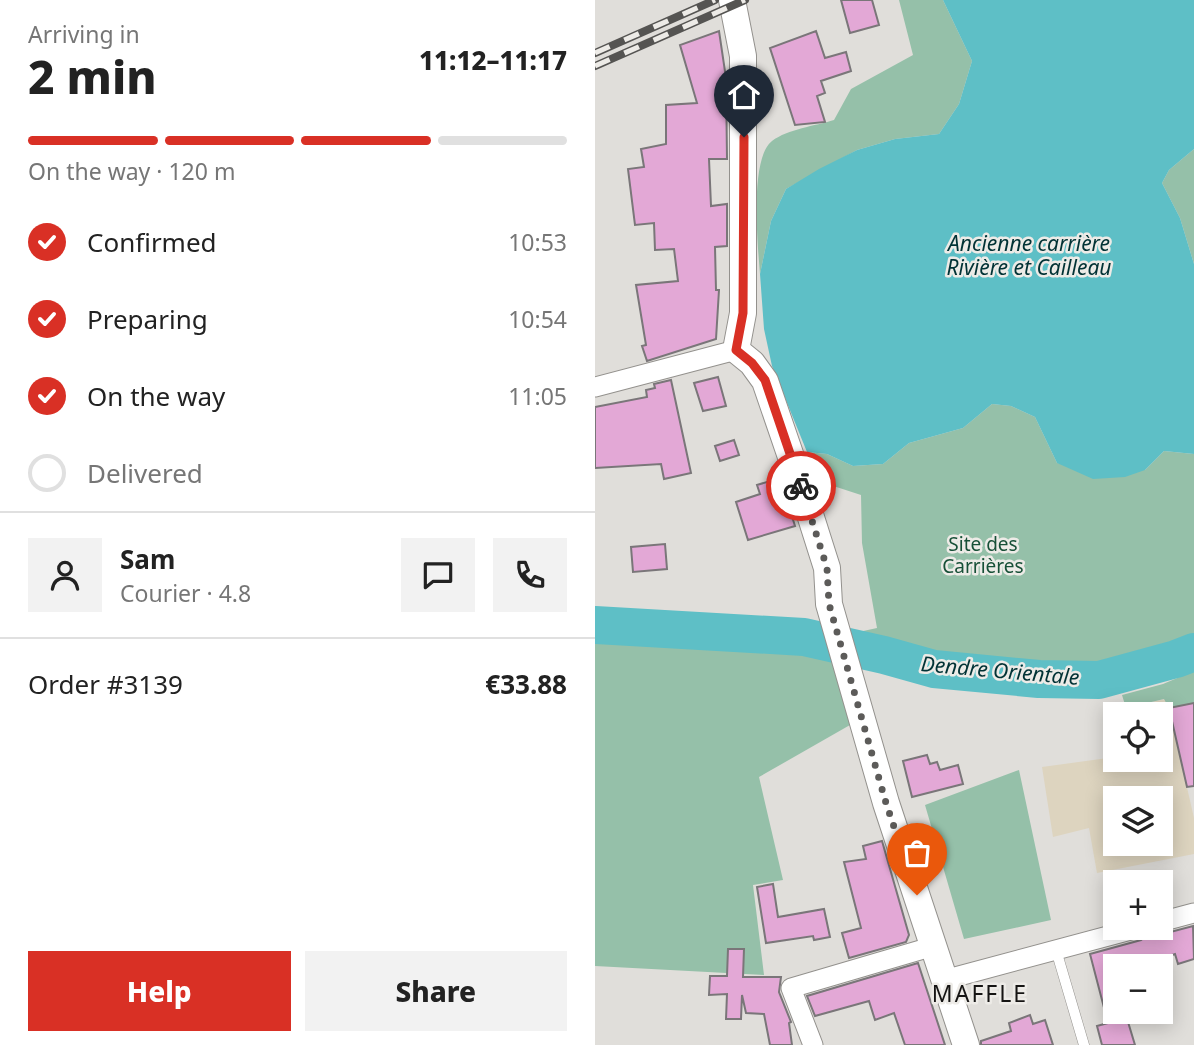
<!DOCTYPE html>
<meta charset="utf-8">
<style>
:root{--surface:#fff;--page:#f2f2f2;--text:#222;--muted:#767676;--line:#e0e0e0;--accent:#d93025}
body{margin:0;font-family:"Noto Sans",sans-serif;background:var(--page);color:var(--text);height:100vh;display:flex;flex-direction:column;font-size:26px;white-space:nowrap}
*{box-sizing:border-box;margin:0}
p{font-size:23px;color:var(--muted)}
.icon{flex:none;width:38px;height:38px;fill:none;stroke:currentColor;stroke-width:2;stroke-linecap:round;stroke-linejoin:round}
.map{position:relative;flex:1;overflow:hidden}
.sheet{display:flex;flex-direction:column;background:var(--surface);width:595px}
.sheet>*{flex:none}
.tools{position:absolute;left:508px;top:702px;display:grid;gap:14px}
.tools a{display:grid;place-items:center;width:70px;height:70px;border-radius:0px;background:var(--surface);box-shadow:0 4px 18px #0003;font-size:35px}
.pin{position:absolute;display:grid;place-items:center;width:60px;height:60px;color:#fff;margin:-72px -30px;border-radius:50% 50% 50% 0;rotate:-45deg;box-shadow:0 0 7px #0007}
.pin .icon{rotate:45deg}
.courier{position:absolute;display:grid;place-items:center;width:70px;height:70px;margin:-35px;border:5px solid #d93025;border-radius:50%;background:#fff;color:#222;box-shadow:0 2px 9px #0007}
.summary em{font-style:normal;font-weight:800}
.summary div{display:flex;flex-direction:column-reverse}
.summary{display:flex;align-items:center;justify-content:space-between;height:119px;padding:0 28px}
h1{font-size:46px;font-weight:800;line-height:52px}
.bar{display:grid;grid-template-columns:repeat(4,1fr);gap:10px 7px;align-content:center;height:84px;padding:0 28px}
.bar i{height:9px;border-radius:5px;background:var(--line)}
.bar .current{background:var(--accent)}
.bar p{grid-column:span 4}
.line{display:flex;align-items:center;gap:18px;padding:0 28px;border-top:2px solid var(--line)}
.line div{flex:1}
.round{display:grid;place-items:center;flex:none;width:74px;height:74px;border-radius:0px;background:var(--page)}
ol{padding:0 28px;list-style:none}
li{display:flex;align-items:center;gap:21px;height:77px}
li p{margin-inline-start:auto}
li .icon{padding:7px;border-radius:50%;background:var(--accent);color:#fff;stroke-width:4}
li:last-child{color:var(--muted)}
li i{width:38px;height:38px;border:4px solid var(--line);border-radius:50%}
.button{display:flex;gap:14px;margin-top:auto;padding:14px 28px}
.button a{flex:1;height:80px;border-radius:0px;background:var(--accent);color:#fff;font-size:28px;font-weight:800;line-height:80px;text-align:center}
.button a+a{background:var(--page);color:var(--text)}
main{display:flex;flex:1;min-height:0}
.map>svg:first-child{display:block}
.education{fill:#ddd4bf;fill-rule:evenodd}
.green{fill:#95c0a9}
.water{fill:#5ebfc6}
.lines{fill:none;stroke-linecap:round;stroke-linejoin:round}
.river{stroke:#5ebfc6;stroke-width:38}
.building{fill:#e3a8d6;stroke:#7a7679;stroke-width:2}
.lane-casing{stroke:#93918d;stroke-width:11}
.street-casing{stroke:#93918d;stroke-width:21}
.secondary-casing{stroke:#93918d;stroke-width:28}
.lane{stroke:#fff;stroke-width:10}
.street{stroke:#fff;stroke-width:19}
.secondary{stroke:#fff;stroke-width:26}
.rail-casing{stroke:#555452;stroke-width:8}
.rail{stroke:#edebe7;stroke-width:5;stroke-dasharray:16;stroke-linecap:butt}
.done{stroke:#5c5b59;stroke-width:7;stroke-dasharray:0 12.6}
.route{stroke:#d93025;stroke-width:9}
.labels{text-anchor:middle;stroke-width:5;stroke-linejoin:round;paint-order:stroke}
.park-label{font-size:19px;fill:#175037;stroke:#edebe7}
.water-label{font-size:21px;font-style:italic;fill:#013235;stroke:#edebe7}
.quarter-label{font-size:23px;letter-spacing:2px;fill:#151413;stroke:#edebe7}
</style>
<main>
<section class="sheet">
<div class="summary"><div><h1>2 min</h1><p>Arriving in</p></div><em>11:12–11:17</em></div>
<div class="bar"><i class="current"></i><i class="current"></i><i class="current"></i><i></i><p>On the way · 120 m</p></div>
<ol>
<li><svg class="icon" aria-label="check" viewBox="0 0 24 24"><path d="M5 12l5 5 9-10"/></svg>Confirmed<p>10:53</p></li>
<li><svg class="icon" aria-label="check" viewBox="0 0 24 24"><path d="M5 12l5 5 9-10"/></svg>Preparing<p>10:54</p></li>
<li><svg class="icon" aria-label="check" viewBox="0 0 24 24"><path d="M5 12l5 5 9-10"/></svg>On the way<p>11:05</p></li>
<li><i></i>Delivered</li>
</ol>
<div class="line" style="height:126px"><a class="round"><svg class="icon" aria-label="person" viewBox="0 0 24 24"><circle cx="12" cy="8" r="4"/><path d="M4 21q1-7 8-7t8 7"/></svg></a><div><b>Sam</b><p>Courier · 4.8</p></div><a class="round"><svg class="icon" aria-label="chat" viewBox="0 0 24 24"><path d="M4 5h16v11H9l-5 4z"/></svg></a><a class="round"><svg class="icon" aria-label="phone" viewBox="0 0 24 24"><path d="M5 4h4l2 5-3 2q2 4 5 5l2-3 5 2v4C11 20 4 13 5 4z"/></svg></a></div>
<div class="line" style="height:91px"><div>Order #3139</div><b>€33.88</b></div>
<div class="button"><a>Help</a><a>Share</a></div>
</section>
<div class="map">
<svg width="599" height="1045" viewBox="0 0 599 1045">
<rect width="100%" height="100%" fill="#e0deda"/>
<!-- education -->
<path class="education" d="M570,699l4,9 25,110v36l-97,19 -8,-45 -36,9 -11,-70 73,-10v3h45v-46h-33l-1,-6zM520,798h45v46h-45z"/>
<!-- green -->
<path class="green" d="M304,0h44l29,61 -13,43 -20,30 -44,5 -38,11 -71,39 -15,32 -11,53c-2,-27 -11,-115 12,-133 16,-12 43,-15 62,-21l17,-31 62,-34z
M599,149v115l-14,-46 -18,-35 7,-13z
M397,404l19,2 24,11 22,46 88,7 19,-19 30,3v198l-18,7 -77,21 -60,-1 -105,-10 -71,-19 -9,-17 23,-5 -15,-85 -1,-48 -43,-14 -11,-29 20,2 26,12 30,-2 26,-21 54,-15z
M0,626l233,22 22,77 -91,52 24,103 -30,5 11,90 -169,-9z
M599,671v32l-25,5 -5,-9 -38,9 -4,-13 41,-11z
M424,770l32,150 -87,19 -39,-134z"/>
<!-- water -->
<path class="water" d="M348,0h251v149l-25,21 -7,13 18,35 14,46v190l-30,-3 -19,19 -20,7 -32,2 -36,-16 -22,-46 -24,-11 -19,-2 -29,24 -54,15 -26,21 -30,2 -26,-12 -20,-2 -35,-86 -8,-37 -4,-55 11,-53 15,-32 33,-20 38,-19 38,-11 44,-5 20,-30 13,-43z"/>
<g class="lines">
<!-- river -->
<path class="river" d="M0,625l209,12 80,18 50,14 105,10 60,1 77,-21 18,-7"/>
</g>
<!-- building -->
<path class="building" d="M246,0h31l7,25 -29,8z
M124,31l7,47 1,81h-18l2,47 16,-2v42l-12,1 1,43h3l-3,49 -69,22 -5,-15 4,-1 -10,-60 42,-4 -4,-32 -19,1 -1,-27 -19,2 -7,-56 16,-2 -3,-18 25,-5v-39l31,-2 -17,-58z
M221,31l9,27 21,-6 5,19 -30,10 4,12 -8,3 8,26 -30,3 -25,-77z
M123,377l8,29 -23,5 -9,-28z
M76,380l20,93 -27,6 -3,-15 -66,4v-61l52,-10 -1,-7 9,-2 -1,-4z
M139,440l5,15 -19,6 -5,-15z
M185,478l15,48 -47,14 -12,-38 24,-8 -3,-9z
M70,544l2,25 -34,3 -2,-25z
M599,703v83l-7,1 -18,-79z
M332,755l3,9 7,-2 3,8 18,-5 5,19 -51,13 -9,-36z
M287,841l27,94 -3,7 -57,16 -7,-25 19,-5 -17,-66 22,-3 -3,-13z
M178,884l5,33 46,-8 6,28 -16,3 -1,-4 -47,7 -9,-56z
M598,926l1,33 -16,5 -3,-10 -36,12h-24v46h10l10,33h-33l-5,-19 11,-3 -18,-69 51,-14 11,-9 11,3z
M133,949h16l-1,28h38l-2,15 12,30 -2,1 3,22h-22l-6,-31 -18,-1 -4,-18 -1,24h-15l1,-25 -18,1 1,-19h17z
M323,963l27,82h-40l-11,-32 -19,7 -6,-19 -54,15 -8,-20z
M435,1015l3,9 12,-4 8,25h-72v-4l30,-10 -2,-8z"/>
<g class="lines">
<!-- lane casing -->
<g class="lane-casing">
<path id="lane" d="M461,950l28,95"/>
</g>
<!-- street casing -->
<g class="street-casing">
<path id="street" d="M0,387l141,-37
M565,922l34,-9
M349,980l194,-52
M218,1045l-22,-57 143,-42"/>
</g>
<!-- secondary casing -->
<g class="secondary-casing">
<path id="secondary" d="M137,0l11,56v257l-7,37 16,13 13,18 36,105 26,82 2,36 57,199 80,242"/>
</g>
<!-- lane -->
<use href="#lane" class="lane"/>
<!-- street -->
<use href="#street" class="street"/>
<!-- secondary -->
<use href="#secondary" class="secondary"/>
<!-- rail casing -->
<g class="rail-casing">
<path id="rail" d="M0,53l120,-53
M0,66l150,-66"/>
</g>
<!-- rail -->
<use href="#rail" class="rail"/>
</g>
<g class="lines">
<!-- done -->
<path class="done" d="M206,486l26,82 2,36 57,199 31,92"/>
<!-- route -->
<path class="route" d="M149,137l-1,176 -7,37 16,13 13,17 36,106"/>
</g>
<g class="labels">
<!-- park labels -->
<g class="park-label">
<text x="388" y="551">Site des<tspan x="388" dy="22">Carrières</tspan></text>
</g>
<!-- water labels -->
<g class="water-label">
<text x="434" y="251">Ancienne carrière<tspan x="434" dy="24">Rivière et Cailleau</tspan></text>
<text transform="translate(405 671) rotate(5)" y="7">Dendre Orientale</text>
</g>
<!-- quarter labels -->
<g class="quarter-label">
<text x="385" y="1002">MAFFLE</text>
</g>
</g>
</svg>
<div class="tools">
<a><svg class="icon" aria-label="locate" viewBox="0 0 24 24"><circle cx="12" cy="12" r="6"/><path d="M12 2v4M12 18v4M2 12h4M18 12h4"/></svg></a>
<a><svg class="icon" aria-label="layers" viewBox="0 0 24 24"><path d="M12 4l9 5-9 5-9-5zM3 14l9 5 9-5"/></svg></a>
<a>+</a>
<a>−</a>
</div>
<div class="pin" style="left:322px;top:895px;background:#ea580c"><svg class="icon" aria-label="bag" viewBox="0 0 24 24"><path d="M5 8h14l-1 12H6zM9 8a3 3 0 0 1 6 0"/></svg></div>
<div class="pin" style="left:149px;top:137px;background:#1f2937"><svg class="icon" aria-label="home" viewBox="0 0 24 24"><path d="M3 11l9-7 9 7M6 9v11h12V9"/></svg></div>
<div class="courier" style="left:206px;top:486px"><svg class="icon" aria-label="bike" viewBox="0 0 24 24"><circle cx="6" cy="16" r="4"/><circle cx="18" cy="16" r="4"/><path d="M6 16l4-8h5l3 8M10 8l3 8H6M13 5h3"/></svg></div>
</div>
</main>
